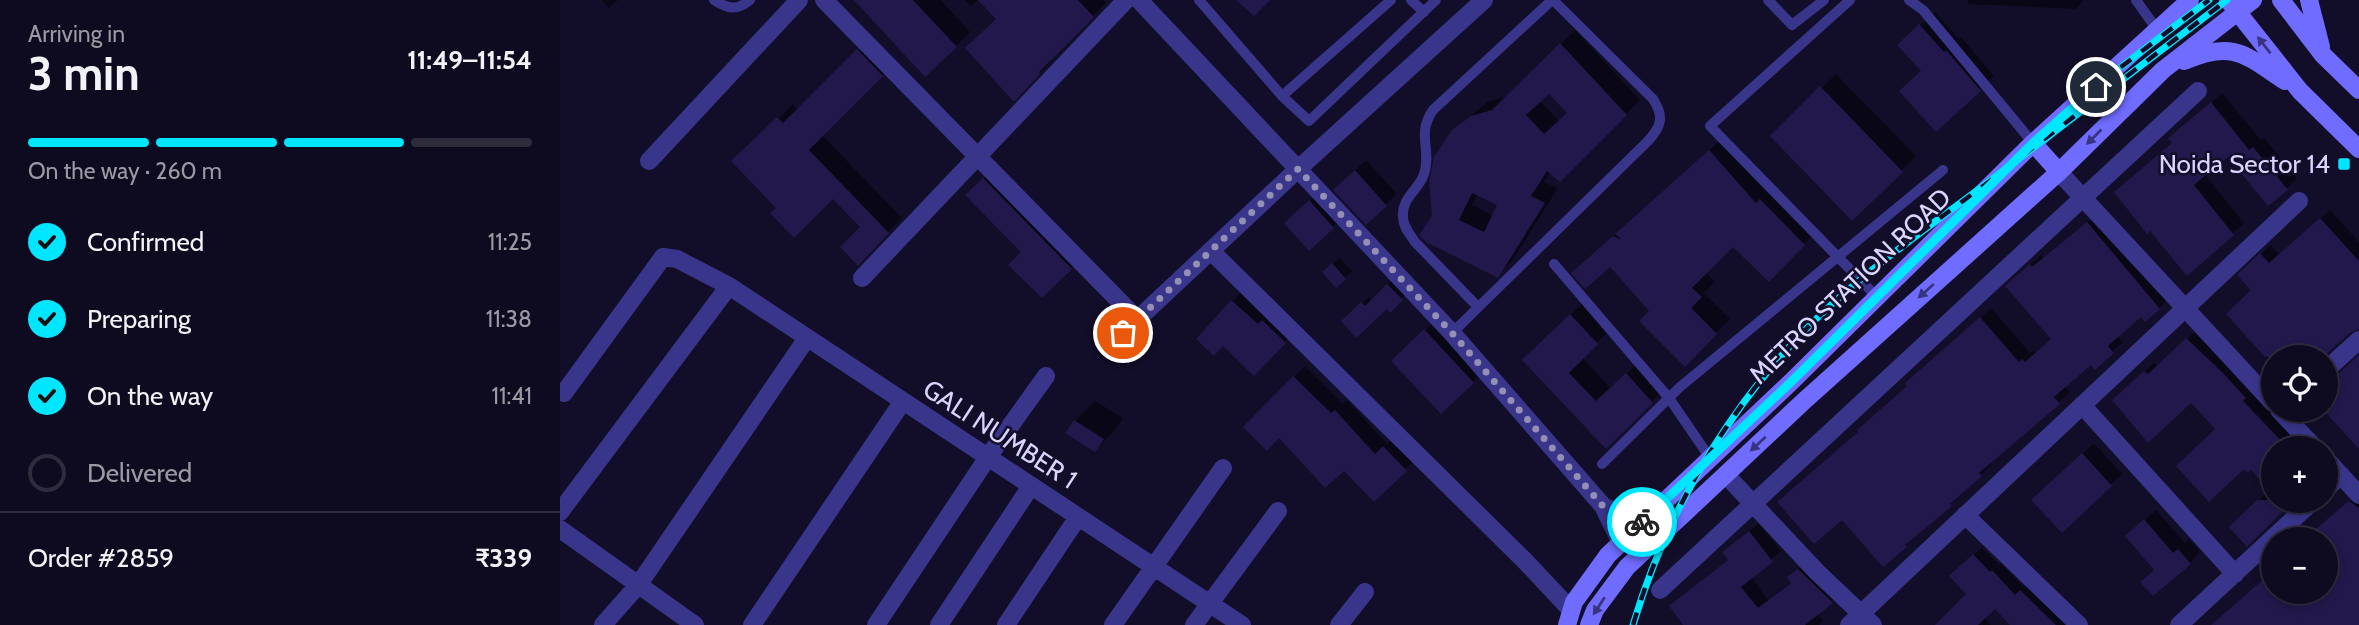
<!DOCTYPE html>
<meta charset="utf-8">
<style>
:root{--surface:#0e0a1f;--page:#1c182c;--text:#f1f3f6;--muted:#9b9aa4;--line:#2e2b3d;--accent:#01e6ff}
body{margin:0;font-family:Cabin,sans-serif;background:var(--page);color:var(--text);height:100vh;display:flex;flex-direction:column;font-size:26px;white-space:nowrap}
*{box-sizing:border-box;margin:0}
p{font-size:23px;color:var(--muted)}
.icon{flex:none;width:38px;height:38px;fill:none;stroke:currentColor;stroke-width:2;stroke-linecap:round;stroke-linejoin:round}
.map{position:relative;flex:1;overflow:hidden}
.panel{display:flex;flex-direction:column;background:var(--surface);width:560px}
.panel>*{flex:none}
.buttons{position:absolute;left:1701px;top:345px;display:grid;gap:14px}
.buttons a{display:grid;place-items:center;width:77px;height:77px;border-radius:50%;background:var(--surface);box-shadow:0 4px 10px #0003,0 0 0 2px var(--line);font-size:35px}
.pin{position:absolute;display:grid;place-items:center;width:60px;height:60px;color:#fff;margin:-30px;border:4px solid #fff;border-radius:50%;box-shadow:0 2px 7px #0007}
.courier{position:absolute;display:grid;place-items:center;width:70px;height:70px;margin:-35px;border:5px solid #01e6ff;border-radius:50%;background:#fff;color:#222;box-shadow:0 2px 9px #0007}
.summary em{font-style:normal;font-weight:700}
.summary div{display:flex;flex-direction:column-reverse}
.summary{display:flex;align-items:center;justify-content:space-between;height:119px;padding:0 28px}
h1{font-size:46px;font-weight:700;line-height:52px}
.bar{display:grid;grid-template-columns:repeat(4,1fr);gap:10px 7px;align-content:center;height:84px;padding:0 28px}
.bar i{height:9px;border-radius:5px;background:var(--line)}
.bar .active{background:var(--accent)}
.bar p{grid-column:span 4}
.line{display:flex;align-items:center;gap:18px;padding:0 28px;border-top:2px solid var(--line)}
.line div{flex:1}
ol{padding:0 28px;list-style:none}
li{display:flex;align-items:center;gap:21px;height:77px}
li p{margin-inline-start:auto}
li .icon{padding:7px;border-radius:50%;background:var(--accent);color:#111;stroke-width:4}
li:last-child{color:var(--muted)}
li i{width:38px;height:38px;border:4px solid var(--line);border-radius:50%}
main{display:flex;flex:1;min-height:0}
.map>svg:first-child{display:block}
.shadow{fill:#0007;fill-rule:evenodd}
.building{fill:#23184b;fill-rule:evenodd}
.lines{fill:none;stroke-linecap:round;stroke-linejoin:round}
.lane{stroke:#39358b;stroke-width:10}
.street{stroke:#39358b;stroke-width:18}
.secondary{stroke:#706cff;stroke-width:18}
.rail-casing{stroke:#01e6ff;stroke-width:7}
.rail{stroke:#120e29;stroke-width:4.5;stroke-dasharray:13;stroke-linecap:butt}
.oneway{fill:#38347f}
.done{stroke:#948fb4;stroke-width:7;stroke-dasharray:0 12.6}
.route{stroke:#01e6ff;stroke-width:9}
.poi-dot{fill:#01e6ff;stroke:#120e29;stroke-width:2.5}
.labels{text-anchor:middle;stroke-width:5;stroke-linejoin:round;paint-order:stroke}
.poi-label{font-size:26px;fill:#dad5ff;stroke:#120e29;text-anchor:end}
.street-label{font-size:26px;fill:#dad5ff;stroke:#120e29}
</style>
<main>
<section class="panel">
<div class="summary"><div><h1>3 min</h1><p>Arriving in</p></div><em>11:49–11:54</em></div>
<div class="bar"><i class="active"></i><i class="active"></i><i class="active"></i><i></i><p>On the way · 260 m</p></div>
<ol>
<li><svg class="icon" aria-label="check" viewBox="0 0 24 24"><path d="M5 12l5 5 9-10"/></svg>Confirmed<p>11:25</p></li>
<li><svg class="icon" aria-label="check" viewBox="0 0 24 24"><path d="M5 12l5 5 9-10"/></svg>Preparing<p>11:38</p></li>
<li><svg class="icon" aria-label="check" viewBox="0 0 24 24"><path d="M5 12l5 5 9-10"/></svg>On the way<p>11:41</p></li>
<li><i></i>Delivered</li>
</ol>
<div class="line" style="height:91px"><div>Order #2859</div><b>₹339</b></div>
</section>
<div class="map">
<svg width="1799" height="625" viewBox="0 0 1799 625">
<rect width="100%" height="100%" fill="#120e29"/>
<!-- shadow -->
<path class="shadow" d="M42,0h16l-9,8z
M296,0h85l29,32 -14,14z
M405,0h13l-7,6z
M421,0h122l3,3 -56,55 2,2 -38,39 -16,-80z
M1408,0h116l-8,9 -108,-5z
M1375,12l24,27 2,-2 33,39 -15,14 -65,-59z
M1015,30l65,70 -80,80 -9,-9 -7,11 14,6 -46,73 -15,15 -63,-60 20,-85 33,-29 21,-6zM989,92l20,21 -10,8 -19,-20zM918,194l21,11 -5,11 -22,-11z
M312,37l24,24 -74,74 80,83 -44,45 5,-36 -29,-30 -56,11 -44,-47 59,-57 6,6z
M1276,74l80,82 -64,63 -80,-83z
M1662,93l39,47 3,-2 33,40 -11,11 -58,-35 -24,20 40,49 -57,50 -13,-131 -4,-4z
M1164,137l94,93 -49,50 -36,-36 -28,28 10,10 -11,11 26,26 -45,45 -34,-53 -41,-47 -22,-5z
M806,160l31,34 -31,28 -20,-43z
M432,171l87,88 -8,10 -48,-17 -55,-57z
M761,190l23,26 -35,32 -12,-36z
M1770,210l29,32v82l-41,33h-45v8l-45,-51 25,-24 -14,-15 32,-30 8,10z
M1539,213l70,85 -10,10 -18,7 -24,20 6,7 -11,10 -21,11 -27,23 6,6 -11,10 -70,60 2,3 -41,40 -67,60 -23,-134 49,-46 9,-12 73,-65 39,45 3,-3 3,3 17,-14 -35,-63 23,-21 2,3z
M780,258l12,13 -7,7 -14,-13z
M835,278l14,14 -19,18 -3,-4 -44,15 26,-24 4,4z
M683,290l52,41 -41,43 -31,-30 -25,-5z
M1025,301l26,28 -29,28 29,32 30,-29 25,27 -60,60 -68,-101z
M876,320l48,51 -43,41 -48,-51z
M1636,331l96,105 20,12h-39v52l-34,19 32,-30 -80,-88 -76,-1 39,-37 3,4z
M745,366l38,38 4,-4 40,44 8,-7 21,22 -42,41 -30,-32 -65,-33 -34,-8z
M535,401l28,17 -8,12 -20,20 -20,-29z
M1534,443l28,31 -60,57 -17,-42z
M1799,494v129l-2,2h-145l61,-53v20h53v-53h-22z
M1596,510l29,33 4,-4 11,13 -10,11 -35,7 -17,-44z
M1199,523l22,28 -30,26 17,23 24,-19 -3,-4 20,-17 32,32 -24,21 6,8 -4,4h-133l-15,-19 58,-47 -5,-7z
M1422,547l17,18 2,-2 23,25 5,-5 44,42h-61l-17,-18 -11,10 7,8h-54l31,-31 -17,-18z"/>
<!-- building -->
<path class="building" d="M294,0h59l44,47 -32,30z
M418,0h100l16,17 -55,55 1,2 -26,28 -49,-54 31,-29z
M676,0h34l-16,16z
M1359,24l25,28 2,-2 35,41 -45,41 -37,-41 22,-20 -24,-26z
M1000,43l67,72 -67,67 -13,-11 -16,25 14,7 -47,75 -72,-36 -7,-7 13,-19 -3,-34 5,-25 18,-27 19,-14 21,-6zM989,94l18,19 -23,21 -18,-19zM912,193l25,12 -13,27 -25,-12z
M297,49l26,27 -74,74 80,83 -31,33 -18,-19 20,-20 -27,-28 -39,39 -24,-25 6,-5 -45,-47 46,-44 6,6z
M1260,86l83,86 -51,49 -82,-85z
M1651,102l38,48 4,-3 35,43 -20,16 -40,-49 -34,28 40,50 -47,41 -37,-45 -3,3 -33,-42 58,-49 -4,-5z
M1149,150l47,53 4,-4 45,46 -36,37 -36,-35 -41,41 10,9 -11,11 26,26 -32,33 -46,-46 10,-10 -39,-44 -25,22 -14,-16 42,-37 9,4 -7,-6z
M795,170l32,36 -21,19 -33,-35z
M423,178l89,91 -30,29 -34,-33 13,-13 -56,-57z
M749,200l25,28 -25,23 -25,-28z
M1760,218l39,43v68l-8,3 -28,25h-58l-39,-43 25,-24 -14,-15 23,-22 9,10z
M1527,222l73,87 -15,13 -4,-5 -33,29 6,7 -19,17 -4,-5 -37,32 6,7 -81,69 3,3 -32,28 2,2 -47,39 2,2 -24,20 -41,-47 -28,24 -37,-42 81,-70 -1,-2 50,-44 -2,-3 75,-66 39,45 3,-3 3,3 26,-23 -46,-53 25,-22 2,3z
M772,263l14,16 -10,9 -14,-16z
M827,284l16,16 -13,13 -3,-4 -31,29 -15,-17 20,-19 4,4z
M671,300l27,24 4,-4 24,23 -32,33 -31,-30 -9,10 -18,-17z
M1010,314l28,30 -29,29 27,28 30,-28 27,30 -47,46 -84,-89z
M864,329l50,54 -33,31 -50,-53z
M1626,338l36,34 24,26 -3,3 45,47h-15v46l-22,-24 -4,3 -3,-4 -35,33 -33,-36 39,-37 -24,-26 -43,40 -36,-43 32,-29 4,3z
M1799,355v94l-33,-36v-22l15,-14 -3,-3z
M733,376l38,37 4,-3 40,44 8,-8 24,25 -33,31 -30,-31 -19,17 -46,-50 -12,13 -24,-24z
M514,420l30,19 -9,13 -30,-19z
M1522,453l30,33 -50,47 -31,-33z
M1697,500h37l-47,47 -18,-20z
M1789,501l10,7v117h-148l62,-54v21h53v-53h-22z
M1584,519l29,34 5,-4 13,15 -38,32 -13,-14 14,-12 -29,-34z
M1189,531l24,31 -32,25 17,21 33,-25 -4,-6 11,-8 35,34 -28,22h-122l-14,-19 59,-46 -6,-8z
M1413,554l17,18 2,-2 23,25 5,-5 36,35h-46l-15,-16 -17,16h-43l31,-31 -17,-18z"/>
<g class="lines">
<!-- lane -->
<path class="lane" d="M154,0c14,9 23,11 36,0
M639,0l83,96 27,25 127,-121
M851,0l13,12
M1208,0l24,25 32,-25
M1290,0l-140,126 167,171
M1349,0l14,10 110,133
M1576,0l22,31
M722,96l109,-96
M994,264l115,134 41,60
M918,307l-63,-65c-5,-8 -12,-15 -12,-25 -2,-19 16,-27 21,-43 8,-24 -8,-40 9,-64l119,-110
M892,333l196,-192c14,-15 16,-25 5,-42l-100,-99
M1042,464l78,-77 263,-217"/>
<!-- street -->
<path class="street" d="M264,0l314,320
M579,0l313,333 151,173
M89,161l150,-161
M1499,172l214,231
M652,252l313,309 46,49
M302,278l264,-278
M549,346l189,-177 186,-169
M1766,370l33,-30
M4,393l99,-136 14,2 52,27 513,339
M1522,405l153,169
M1719,410l36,38
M1766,459l33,36
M1166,475l91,97 56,53
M1766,489l15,-14
M0,512l169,-226
M1405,515l114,110
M0,529l135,96
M1061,543l-18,-37 36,18
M1100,590l538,-499
M43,625l36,-41 168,-246
M192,625l151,-224
M316,625l112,-168 58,-81
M379,625l92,-139
M446,625l72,-108
M553,625l110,-157
M634,625l84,-114
M779,625l26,-33
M1289,625l450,-424
M1619,625l135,-125"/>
<!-- secondary -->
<path class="secondary" d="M1668,0l72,91 59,58
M1721,0l42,55 36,35
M1749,0l12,47
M1624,61c49,-21 60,-7 101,20
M1473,143l26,29
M1007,625l7,-23 34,-47 183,-173 242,-239 157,-143
M1029,625l6,-15 32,-43 177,-166 255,-229 104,-102 90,-70"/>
<!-- rail casing -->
<g class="rail-casing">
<path id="rail" d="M1540,83l109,-83
M1073,625c36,-121 105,-235 199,-321 50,-45 105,-83 159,-124 78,-60 157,-120 236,-180"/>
</g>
<!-- rail -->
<use href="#rail" class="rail"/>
</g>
<!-- one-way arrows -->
<defs><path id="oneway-solid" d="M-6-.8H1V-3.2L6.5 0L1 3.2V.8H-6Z" transform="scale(1.75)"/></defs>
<g class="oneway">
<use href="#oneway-solid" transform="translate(1704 45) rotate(-128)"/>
<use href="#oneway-solid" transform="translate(1534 137) rotate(135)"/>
<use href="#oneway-solid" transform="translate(1366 291) rotate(138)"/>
<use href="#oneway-solid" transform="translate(1198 444) rotate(137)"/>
<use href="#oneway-solid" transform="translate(1039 606) rotate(123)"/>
</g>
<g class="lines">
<!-- done -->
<path class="done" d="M563,333l175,-164 154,164 151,173 36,18 3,-2"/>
<!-- route -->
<path class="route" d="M1082,522l149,-140 242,-239 63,-56"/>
</g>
<!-- markers -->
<rect class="poi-dot" x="1777" y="157" width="14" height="14" rx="3.5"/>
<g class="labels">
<!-- poi labels -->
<g class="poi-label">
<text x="1770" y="173">Noida Sector 14</text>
</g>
<!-- street labels -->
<g class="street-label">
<text transform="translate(1290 286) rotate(-44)" y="9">METRO STATION ROAD</text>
<text transform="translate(440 434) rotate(33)" y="9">GALI NUMBER 1</text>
</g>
</g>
</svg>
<div class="buttons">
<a><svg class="icon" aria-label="locate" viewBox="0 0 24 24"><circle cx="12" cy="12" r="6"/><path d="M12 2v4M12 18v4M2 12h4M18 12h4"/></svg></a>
<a>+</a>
<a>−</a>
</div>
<div class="pin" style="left:563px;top:333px;background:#ea580c"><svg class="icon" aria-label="bag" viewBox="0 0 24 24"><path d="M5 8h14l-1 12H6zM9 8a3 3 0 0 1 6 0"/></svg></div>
<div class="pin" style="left:1536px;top:87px;background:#1f2937"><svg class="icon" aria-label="home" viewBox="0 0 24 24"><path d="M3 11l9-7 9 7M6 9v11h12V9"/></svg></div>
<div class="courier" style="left:1082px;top:522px"><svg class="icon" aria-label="bike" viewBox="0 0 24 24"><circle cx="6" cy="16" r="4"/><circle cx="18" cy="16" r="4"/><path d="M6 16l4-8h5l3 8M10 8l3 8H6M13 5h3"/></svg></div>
</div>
</main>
